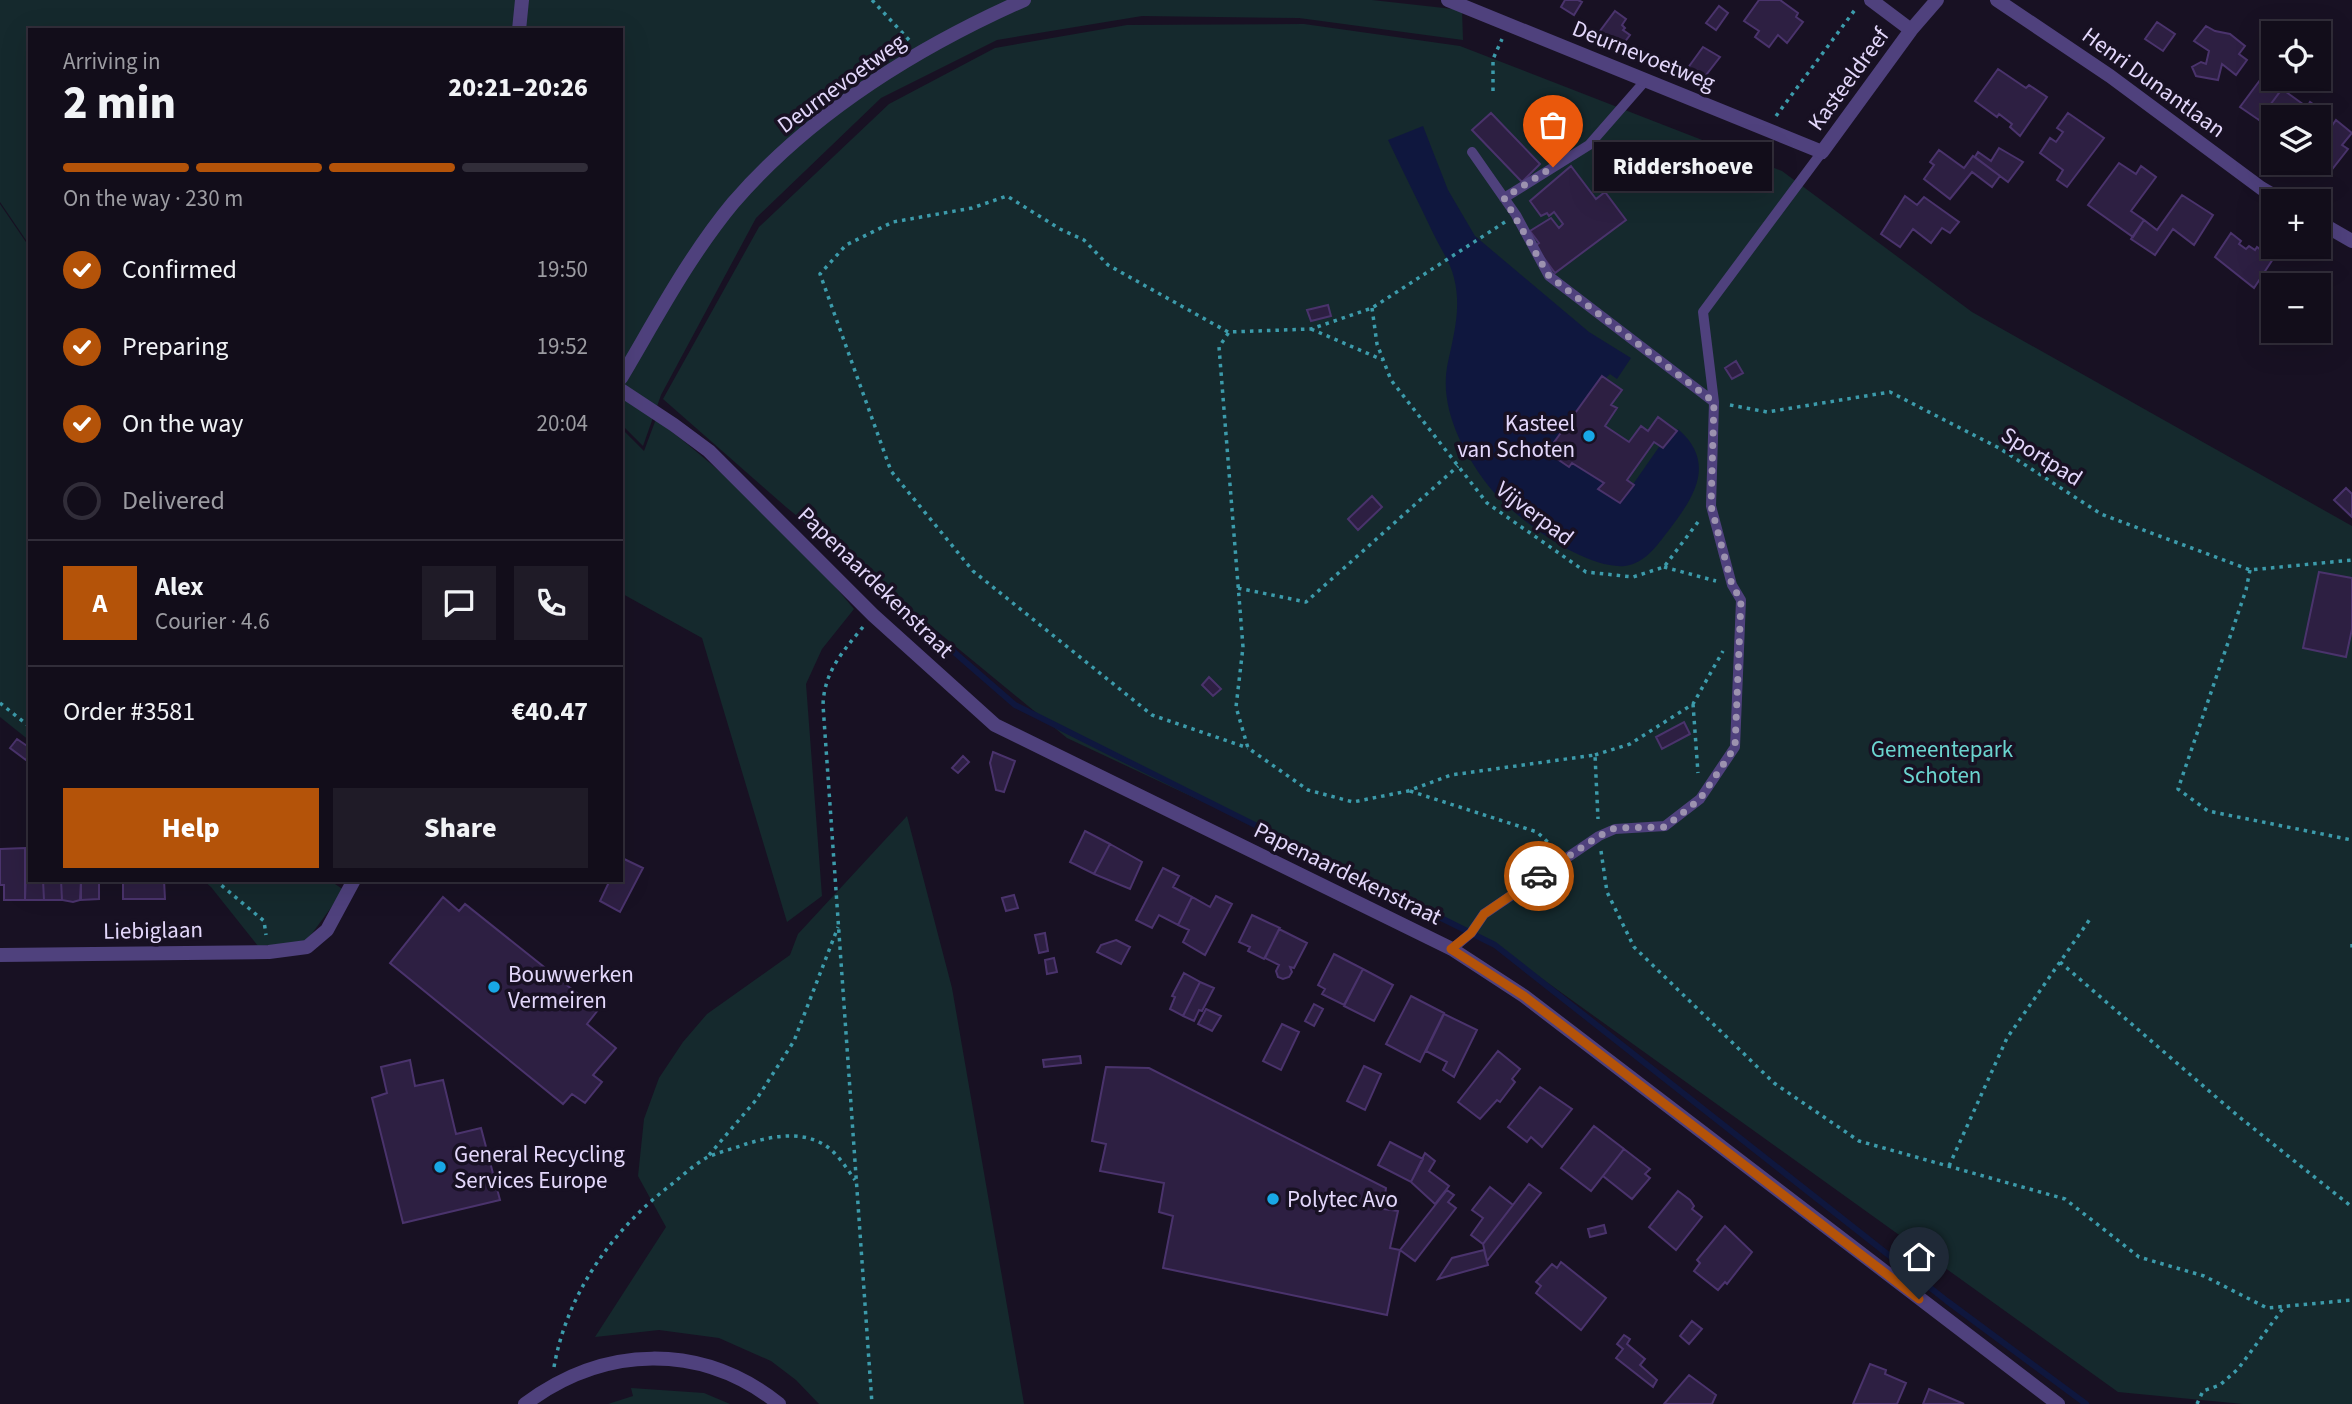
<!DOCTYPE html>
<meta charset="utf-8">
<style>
:root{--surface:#120d1a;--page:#1f1b27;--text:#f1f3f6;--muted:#9c9ca2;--line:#312d39;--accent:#b45309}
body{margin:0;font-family:"Source Sans 3",sans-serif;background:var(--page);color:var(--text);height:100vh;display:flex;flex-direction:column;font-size:26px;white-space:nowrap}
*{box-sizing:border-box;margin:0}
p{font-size:23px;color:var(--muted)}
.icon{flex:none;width:38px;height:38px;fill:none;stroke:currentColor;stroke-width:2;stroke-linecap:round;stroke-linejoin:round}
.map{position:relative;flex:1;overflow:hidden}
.side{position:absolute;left:28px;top:28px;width:595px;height:854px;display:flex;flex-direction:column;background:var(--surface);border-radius:0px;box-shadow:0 7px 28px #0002,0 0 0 2px var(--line)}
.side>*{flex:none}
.buttons{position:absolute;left:2261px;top:21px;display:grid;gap:14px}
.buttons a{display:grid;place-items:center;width:70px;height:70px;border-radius:0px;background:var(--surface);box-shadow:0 7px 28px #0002,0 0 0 2px var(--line);font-size:35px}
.pin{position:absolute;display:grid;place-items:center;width:60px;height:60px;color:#fff;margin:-72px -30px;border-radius:50% 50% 50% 0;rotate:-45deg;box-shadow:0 0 7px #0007}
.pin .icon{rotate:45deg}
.courier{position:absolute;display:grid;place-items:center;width:70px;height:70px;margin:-35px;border:5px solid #b45309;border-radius:50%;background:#fff;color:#222;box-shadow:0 2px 9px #0007}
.bubble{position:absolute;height:49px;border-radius:0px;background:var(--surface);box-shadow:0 7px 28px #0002,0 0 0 2px var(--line);font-size:23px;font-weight:800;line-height:49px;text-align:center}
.head em{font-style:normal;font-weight:800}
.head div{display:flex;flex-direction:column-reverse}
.head{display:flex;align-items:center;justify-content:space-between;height:119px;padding:0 35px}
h1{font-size:46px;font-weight:800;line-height:52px}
.bar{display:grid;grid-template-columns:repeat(4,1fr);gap:10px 7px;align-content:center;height:84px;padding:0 35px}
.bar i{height:9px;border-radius:5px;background:var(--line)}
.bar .active{background:var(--accent)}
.bar p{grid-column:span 4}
.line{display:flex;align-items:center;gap:18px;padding:0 35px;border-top:2px solid var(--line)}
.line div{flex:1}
.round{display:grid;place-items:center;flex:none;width:74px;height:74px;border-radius:0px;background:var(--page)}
ol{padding:0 35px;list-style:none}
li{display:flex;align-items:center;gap:21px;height:77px}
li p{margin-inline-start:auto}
li .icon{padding:7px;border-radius:50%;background:var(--accent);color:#fff;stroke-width:4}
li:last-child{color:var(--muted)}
li i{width:38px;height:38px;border:4px solid var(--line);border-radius:50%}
.button{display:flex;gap:14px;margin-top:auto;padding:14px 35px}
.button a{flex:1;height:80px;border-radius:0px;background:var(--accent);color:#fff;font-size:28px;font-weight:800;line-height:80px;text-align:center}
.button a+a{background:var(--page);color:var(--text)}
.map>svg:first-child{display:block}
.green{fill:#15292d}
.water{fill:#0f173e}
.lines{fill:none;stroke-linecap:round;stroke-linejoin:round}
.stream{stroke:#0f173e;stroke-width:6}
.building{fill:#2d1f42;stroke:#4a336c;stroke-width:2}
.path{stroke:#3c9bab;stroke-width:3.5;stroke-dasharray:3.5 5;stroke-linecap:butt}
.service{stroke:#4f417d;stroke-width:10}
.minor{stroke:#4f417d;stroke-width:14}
.tertiary{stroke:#4f417d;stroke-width:14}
.done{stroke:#9c92af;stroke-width:7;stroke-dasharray:0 12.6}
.route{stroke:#b45309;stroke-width:9}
.poi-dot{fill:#18a8e6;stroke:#181123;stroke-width:2.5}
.labels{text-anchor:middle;stroke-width:7;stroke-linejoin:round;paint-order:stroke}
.street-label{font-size:23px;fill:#e3d7fb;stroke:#181123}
.poi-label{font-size:23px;fill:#e3d7fb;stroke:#181123;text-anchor:start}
.park-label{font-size:23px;fill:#6bd4cf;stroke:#181123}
</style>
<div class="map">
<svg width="2352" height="1404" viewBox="0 0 2352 1404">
<rect width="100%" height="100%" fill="#181123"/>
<!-- green -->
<path class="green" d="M0,0h1372l90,10 1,30 -164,-22 -157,-2 -145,24 -116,58 -125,120 -95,177 -18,51 -22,-22v-394h-591v216l-30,-44z
M1304,24l156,22 322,125 190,141 380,214v878h-109l-125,-12 -623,-447 -170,-86 -258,-121 -281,-231 -123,-108 96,-172 130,-123 106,-56 132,-23z
M0,204l30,44v493l-30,-24z
M656,419c72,56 140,119 198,190l-32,40 -16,35 16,212 -35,26 -85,-284 -81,-45v-165l23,23z
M907,816l45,172 72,416h-205l-23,-24 -25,-19 -52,-23 -60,-8 -64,7 71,-110 -28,-51 6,-57 15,-41 24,-36 24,-28 83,-59 8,-21z
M203,880h126l15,10 -39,53 -47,3 -47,-59z
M631,1388l73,5 26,11h-122l25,-8z"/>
<!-- water -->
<path class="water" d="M1423,126l25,64 27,46 114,96 42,26 -14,21 -7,-5 -4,4 -4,-2 -55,76 21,15 4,-4 32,20 -5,6 21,14 39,-56 4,2 15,-20c39,34 16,68 -9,101 -12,15 -23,33 -44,36 -41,4 -114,-50 -138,-82 -24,-32 -47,-75 -40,-117 6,-30 15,-58 7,-89 -3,-14 -13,-29 -20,-43 -15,-32 -31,-63 -46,-95z"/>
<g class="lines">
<!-- stream -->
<path class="stream" d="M824,539l191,166 480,240 452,356 139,103"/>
</g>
<!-- building -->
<path class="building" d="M1565,0h13l4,2 -8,13 -13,-8z
M1759,0h21l18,13 -2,4 7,5 -16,21 -9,-8 -9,12 -14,-10 4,-6 -15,-10z
M1719,6l9,7 -12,17 -10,-7z
M1615,11l11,8 -4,6 3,3 -2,2 7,5 -9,12 -6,-4 -2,3 -16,-11z
M2157,22l18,12 -12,17 -18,-12z
M2206,26l9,5 15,3 15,12 -6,8 8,6 -11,15 -14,-11 -4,16 -22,-4 -4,-9 9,-5 5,2 3,-13 -15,-10z
M1703,47l17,10 -21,27 -17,-8z
M1998,69l28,19 3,-3 18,12 -27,39 -10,-9 2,-3 -13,-10 -2,3 -22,-16z
M2263,76l19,13 -23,31 -19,-13z
M2282,89l25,18 3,-5 11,8 -5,7h-43v13l-14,-10z
M1491,113l49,51 -18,18 -50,-52z
M2068,113l36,25 -37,49 -10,-7 6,-10 -23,-17 10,-15 6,4 7,-10 -6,-4z
M2336,120l16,13 -10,12 6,4 -18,23 -11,-11v-17z
M1999,148l24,14 -15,20 -33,-25 3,-5 13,9z
M1939,150l25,18 9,-12 27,20 -8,11 -20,-15 -22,27 -26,-20 10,-14 -4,-3z
M2119,163l17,11 5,-8 15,11 -25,34 13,9 -11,17 -45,-32z
M1571,166l25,33 9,-7 21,28 -71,53 -20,-27 4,-3 -9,-12 21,-13 8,10 4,-4 -9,-12 -5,4 -2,-3 -6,3 -11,-15z
M2182,195l31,20 -19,30 -21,-16 -18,26 -24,-16 13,-19 13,10z
M1905,196l12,9 7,-8 35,25 -9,11 -8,-5 -11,15 -18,-14 -13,18 -19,-13z
M2231,233l10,8 -2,3 7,5 3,-3 6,4 2,-3 16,12 -19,29 -39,-31z
M1328,305l3,11 -20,5 -4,-11z
M1736,361l7,12 -11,6 -7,-11z
M1602,376l20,14 -11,15 6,3 -12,18 24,16 12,-16 7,5 10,-14 19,14 -14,17 -9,-6 -27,38 7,5 -14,18 -22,-14 6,-6 -32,-20 -3,4 -22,-15z
M2346,488l6,6v23l-18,-17z
M1372,496l10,11 -24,23 -10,-11z
M2319,572l33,6v51l-6,28 -43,-9z
M1209,677l12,12 -8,7 -11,-11z
M1684,722l6,12 -28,15 -6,-12z
M17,739l13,9v6l-4,6 -16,-12z
M993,752l22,9 -11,31 -8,-2 -6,-27z
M963,756l6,6 -11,11 -6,-5z
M1085,831l25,13 -16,30 -24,-12z
M1110,844l32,18 -12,27 -36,-15z
M25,848v52h-21v-15h-4v-36z
M622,858l21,10 -23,44 -20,-11 10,-21h11z
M26,867h4v13h13l1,20h-19z
M1163,868l16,8 -6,11 19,10 -14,28 -19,-10 -7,13 -16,-8z
M43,880h18l1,20h-18z
M61,880h20l-1,20 -7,2 -11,-2z
M81,880h18v19l-18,1z
M123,880h41l1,19h-42z
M1014,895l4,13 -12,3 -4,-13z
M1216,896l16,8 -27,51 -22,-13 6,-12 -11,-5 14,-28 18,10z
M443,897l16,14 6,-7 133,106 -11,14 29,24 -23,27 9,7 -17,21 -13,-9 -9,10 -173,-141z
M1252,915l28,13 -16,31 -16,-8 2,-4 -11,-5z
M1279,929l28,14 -13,25 -4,-1 2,5 -3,5 -6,2 -5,-2 -2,-6 3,-6 -14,-7z
M1045,933l3,18 -9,2 -4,-18z
M1116,940l14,7 -9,17 -24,-12 4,-7z
M1334,954l29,15 -19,36 -22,-11 3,-5 -7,-4z
M1054,958l3,14 -10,2 -2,-14z
M1363,969l30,16 -19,36 -30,-15z
M1184,973l16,9 -17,34 -13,-7 5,-12 -3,-1z
M1200,982l14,6 -12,23 -3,-1 -5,11 -11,-5z
M1411,996l33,17 -24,49 -34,-18z
M1314,1004l9,5 -9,17 -9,-5z
M1206,1009l15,7 -9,15 -14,-7z
M1444,1014l33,16 -23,47 -11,-7 4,-8 -21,-11z
M1282,1024l17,8 -18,38 -18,-9z
M1498,1051l22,18 -8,10 3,3 -15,20 -3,-2 -17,19 -22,-17z
M1080,1056l1,7 -37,4 -1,-7z
M410,1060l5,26 28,-6 13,54 25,-6 19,72 -97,23 -31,-125 15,-5 -6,-26z
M1364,1066l17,8 -16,36 -18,-9z
M1106,1067l43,1 237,120 -3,21 15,2 -8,37 10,2 -13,65 -224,-47 10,-52 -14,-4 5,-29 -64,-12 6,-27 -14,-3z
M1540,1087l32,22 -30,38 -11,-10 -4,5 -19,-15z
M1594,1126l30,23 -33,42 -30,-23z
M1390,1142l33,17 -12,23 -33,-17z
M1624,1149l26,20 -5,5 5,4 -18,21 -29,-23z
M1425,1153l10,8 -6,10 20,15 -14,18 -24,-22z
M1529,1184l12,9 -54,68 -4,-17z
M1490,1187l23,18 -30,39 -12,-9 12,-17 -11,-8z
M1447,1190l7,5 -6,7 8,6 -41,53 -15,-11z
M1678,1191l12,9 4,6 -2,3 10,8 -26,33 -27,-23z
M1604,1225l2,8 -16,4 -2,-8z
M1725,1226l27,26 -25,32 -2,-2 -7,8 -24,-19 6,-8 -3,-3z
M1484,1250l4,15 -50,14 14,-21z
M1561,1262l45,36 -25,32 -45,-37 5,-7 -5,-4 16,-18 5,4z
M1692,1321l10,8 -13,15 -9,-8z
M1624,1335l6,4 -3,5 18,15 -5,6 17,15 -4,7 -37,-29 7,-9 -6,-5z
M1870,1364l16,6 -1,4 21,9 -9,21h-44z
M1689,1375l27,20 -4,9h-48z
M1929,1389l35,15h-41z"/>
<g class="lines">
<!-- path -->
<path class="path" d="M872,0l38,41
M1493,91v-32l9,-20
M1776,116l81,-109
M1505,222l-133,86 -61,21 -82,3 -10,15 24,300 -7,60 12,41 60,42 45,12 55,-11 43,-16 144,-20 3,64
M1372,308l5,36 14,36 96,123 99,69 47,5 31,-10 34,-45
M1311,329l72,31
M1228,332l-120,-67 -24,-25 -24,-11 -53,-33 -35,12 -79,14 -47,23 -26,29 71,197 82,100 179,144 96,33
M1730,405l37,7 123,-20 109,56 102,66 149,56 102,-10
M1664,567l52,14
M2250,570l-4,20 -68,199 30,22 144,29
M1238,588l68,14 152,-136
M863,627c-20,24 -39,45 -40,78l49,699
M0,703l30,24
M1693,704l5,69
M1595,755l35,-11 63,-40 30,-53
M1410,791l127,41 17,16
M1601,851l6,41 27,55 140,136 85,58 206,58 74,58 65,19 63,32 85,-8
M215,880l49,41 2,14
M2352,944v5
M2060,962l178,154 114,91
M709,1155l47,-55 38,-59 44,-114
M1949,1166l58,-128 83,-119
M554,1367c13,-74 59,-138 118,-183 11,-9 22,-19 34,-26 12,-6 27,-9 40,-14 23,-7 50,-13 73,-2 16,7 26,24 36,38
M2197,1404l6,-13 17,-6 18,-16 46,-62"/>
<!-- service -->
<path class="service" d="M1472,152l44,63 33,61 165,126
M1504,198l85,-53 56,-64
M1452,949l19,-16 13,-19 115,-78 16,-7 50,-3 35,-27 35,-52 6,-147 -9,-15 -21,-79 3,-104 -11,-90 119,-160"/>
<!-- minor -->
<path class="minor" d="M1448,0l374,152 89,-122 26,-30
M1871,0l40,30
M1997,0l113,76 151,112 22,13
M519,30l3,-30
M2319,222l33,19
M621,378c35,-59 68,-122 112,-175 78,-90 183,-155 291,-203
M621,390l53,35 35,26 164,164 122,110 457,224 72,47 534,408
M0,955l269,-3 38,-5 20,-17 27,-50"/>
<!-- tertiary -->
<path class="tertiary" d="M525,1404c79,-59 176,-62 254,0"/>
</g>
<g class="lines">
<!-- done -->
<path class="done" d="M1539,876l60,-40 16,-8 50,-1 35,-28 35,-52 6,-147 -9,-15 -21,-79 3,-104 -165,-126 -45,-78 49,-31"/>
<!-- route -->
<path class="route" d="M1539,876l-55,38 -13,19 -20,16 73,47 395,303"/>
</g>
<!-- markers -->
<g class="poi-dot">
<circle cx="1589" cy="436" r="7"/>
<circle cx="494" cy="987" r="7"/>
<circle cx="440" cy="1167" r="7"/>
<circle cx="1273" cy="1199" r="7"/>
</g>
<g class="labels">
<!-- street labels -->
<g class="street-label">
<text transform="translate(1644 55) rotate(22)" y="8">Deurnevoetweg</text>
<text transform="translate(1848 79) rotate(-54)" y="8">Kasteeldreef</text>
<text transform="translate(2154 82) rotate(36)" y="8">Henri Dunantlaan</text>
<text transform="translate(841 83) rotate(-36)" y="8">Deurnevoetweg</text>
<text transform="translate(2042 456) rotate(32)" y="8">Sportpad</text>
<text transform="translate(1535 513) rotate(37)" y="8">Vijverpad</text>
<text transform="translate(876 582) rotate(44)" y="8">Papenaardekenstraat</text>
<text transform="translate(1348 873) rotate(26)" y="8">Papenaardekenstraat</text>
<text transform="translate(153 930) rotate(-1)" y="8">Liebiglaan</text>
</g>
<!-- poi labels -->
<g class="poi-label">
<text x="1575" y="431" text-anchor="end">Kasteel<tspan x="1575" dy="26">van Schoten</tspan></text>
<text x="508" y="982">Bouwwerken<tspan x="508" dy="26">Vermeiren</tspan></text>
<text x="454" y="1162">General Recycling<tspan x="454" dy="26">Services Europe</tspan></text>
<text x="1287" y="1207">Polytec Avo</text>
</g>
<!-- park labels -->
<g class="park-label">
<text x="1942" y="757">Gemeentepark<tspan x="1942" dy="26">Schoten</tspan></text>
</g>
</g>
</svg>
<div class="buttons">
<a><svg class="icon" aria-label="locate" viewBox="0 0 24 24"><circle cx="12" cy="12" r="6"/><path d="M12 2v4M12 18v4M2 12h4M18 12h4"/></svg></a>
<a><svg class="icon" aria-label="layers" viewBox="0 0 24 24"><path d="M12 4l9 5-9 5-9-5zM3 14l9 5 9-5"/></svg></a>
<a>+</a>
<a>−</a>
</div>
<div class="pin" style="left:1553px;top:167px;background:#ea580c"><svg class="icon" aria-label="bag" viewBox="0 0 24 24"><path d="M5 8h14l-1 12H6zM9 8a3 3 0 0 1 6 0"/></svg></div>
<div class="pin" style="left:1919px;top:1299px;background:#1f2937"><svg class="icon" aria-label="home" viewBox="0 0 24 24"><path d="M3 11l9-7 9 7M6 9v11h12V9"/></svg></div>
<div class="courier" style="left:1539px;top:876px"><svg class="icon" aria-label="car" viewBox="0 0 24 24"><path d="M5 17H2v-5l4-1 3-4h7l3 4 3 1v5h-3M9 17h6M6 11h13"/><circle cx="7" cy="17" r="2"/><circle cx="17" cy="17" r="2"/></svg></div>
<div class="bubble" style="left:1594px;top:142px;width:178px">Riddershoeve</div>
<section class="side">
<div class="head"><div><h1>2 min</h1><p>Arriving in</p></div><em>20:21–20:26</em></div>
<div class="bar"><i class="active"></i><i class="active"></i><i class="active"></i><i></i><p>On the way · 230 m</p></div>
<ol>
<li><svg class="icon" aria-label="check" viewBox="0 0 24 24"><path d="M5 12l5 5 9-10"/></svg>Confirmed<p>19:50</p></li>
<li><svg class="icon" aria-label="check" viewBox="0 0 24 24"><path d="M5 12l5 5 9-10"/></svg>Preparing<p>19:52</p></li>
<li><svg class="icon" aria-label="check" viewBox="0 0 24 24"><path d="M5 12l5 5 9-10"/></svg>On the way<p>20:04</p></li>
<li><i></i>Delivered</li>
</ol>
<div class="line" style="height:126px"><b class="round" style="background:var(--accent);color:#fff">A</b><div><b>Alex</b><p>Courier · 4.6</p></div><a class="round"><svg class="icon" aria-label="chat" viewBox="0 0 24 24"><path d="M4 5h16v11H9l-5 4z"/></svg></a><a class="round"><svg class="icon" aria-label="phone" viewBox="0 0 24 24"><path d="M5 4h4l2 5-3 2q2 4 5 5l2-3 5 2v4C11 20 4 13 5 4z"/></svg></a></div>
<div class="line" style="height:91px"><div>Order #3581</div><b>€40.47</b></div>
<div class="button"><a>Help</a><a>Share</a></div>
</section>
</div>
